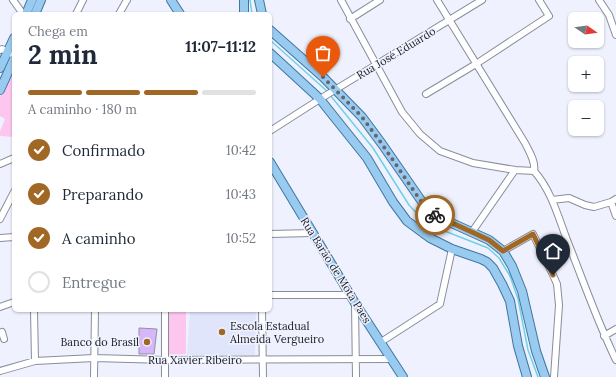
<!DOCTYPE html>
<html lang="pt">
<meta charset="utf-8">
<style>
:root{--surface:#fff;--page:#f6f6f7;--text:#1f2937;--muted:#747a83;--line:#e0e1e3;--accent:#a16825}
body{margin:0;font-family:Lora,serif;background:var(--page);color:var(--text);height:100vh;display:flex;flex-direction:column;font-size:15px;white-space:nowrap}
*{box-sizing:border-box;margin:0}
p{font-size:13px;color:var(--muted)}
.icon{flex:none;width:22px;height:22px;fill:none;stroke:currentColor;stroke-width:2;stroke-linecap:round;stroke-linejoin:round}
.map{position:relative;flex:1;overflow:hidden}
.side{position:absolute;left:12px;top:12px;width:260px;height:300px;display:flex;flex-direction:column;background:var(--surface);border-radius:6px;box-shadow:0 1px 3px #0004}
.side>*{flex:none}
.needle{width:26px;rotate:103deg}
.controls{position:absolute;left:568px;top:12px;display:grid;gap:8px}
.controls a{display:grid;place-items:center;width:36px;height:36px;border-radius:6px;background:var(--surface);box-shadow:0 1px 3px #0004;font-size:20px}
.pin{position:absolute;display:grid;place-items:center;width:34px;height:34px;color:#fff;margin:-41px -17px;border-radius:50% 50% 50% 0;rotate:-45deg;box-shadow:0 0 4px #0007}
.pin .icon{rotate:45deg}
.courier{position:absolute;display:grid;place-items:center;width:40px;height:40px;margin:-20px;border:3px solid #a16825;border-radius:50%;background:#fff;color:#222;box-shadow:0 1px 5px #0007}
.headline em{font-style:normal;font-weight:700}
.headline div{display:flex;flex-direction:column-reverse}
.headline{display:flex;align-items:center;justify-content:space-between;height:68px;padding:0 16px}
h1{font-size:26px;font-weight:700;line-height:30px}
.bar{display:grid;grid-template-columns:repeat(4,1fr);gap:6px 4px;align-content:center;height:48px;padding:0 16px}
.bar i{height:5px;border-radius:3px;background:var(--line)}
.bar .active{background:var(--accent)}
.bar p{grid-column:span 4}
ol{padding:0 16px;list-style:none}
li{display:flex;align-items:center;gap:12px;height:44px}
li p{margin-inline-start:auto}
li .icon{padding:4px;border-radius:50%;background:var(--accent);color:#fff;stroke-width:4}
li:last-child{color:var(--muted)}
li i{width:22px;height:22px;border:2px solid var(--line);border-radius:50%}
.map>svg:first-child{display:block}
.built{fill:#e0e5fb}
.green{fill:#fdc6ef}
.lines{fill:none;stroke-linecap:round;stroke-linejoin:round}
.stream{stroke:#6ed1e7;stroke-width:1.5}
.building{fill:#d5b7fa;stroke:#95909d}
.minor-casing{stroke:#898d9a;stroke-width:8}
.major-casing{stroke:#4176a0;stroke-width:10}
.minor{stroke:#fff;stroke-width:6}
.major{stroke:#99caef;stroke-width:8}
.done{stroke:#65676e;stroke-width:4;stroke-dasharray:0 7.2}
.route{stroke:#a16825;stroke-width:5}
.poi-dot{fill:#a16825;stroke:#eff2fe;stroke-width:1.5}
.labels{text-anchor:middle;stroke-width:3;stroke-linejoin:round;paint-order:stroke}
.street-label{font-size:11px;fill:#1b1c21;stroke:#eff2fe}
.poi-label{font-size:11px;fill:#1b1c21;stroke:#eff2fe;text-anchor:start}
</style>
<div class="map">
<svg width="616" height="377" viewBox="0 0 616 377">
<rect width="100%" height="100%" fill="#eff2fe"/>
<!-- built -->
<path class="built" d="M190,310h66l-1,45 -68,1z"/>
<!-- green -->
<path class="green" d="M12,72l2,1v64l-14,-1v-5l5,-12 -5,-3v-19z
M168,310h18v44l-19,1z"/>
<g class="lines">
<!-- stream -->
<path class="stream" d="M250,0l2,14
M270,40l58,52
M330,95l43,53 36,57 13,14 15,9 51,20 11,10 11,18 8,23 10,51 10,27"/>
</g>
<!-- building -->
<path class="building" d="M139,328l18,1 -3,25h-15z"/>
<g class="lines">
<!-- minor casing -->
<g class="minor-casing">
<path id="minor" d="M13,0l10,14
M341,0l61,112 18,22 20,17 33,12 42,7 19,1c17,19 24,45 33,69 16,40 30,81 49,120
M437,0l88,143c4,8 11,19 9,28
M599,0l10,15 7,20
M76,14l7,-14
M119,14l8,-14
M350,19l30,-19
M0,50l2,-1 12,6
M426,94l50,-30 73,-48 -10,-16
M270,131l50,-32 162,-99
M0,164l14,-6
M552,200l17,-2 16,7 9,2 17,-5 5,-3
M611,202l5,14
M0,219l14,-27
M472,232l43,-62
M270,234l42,-1
M0,238l14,-1
M503,251l30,-17 20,41 4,9 2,21 -5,72
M270,295h81
M355,303l1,74
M0,307l14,-5
M34,310l1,51
M262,310l1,67
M0,333l2,-1 2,7
M604,336l12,-7
M381,342l59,-38 12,-55
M0,371l35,-10 59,-3 71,2 227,-1
M94,377l1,-67
M165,377v-67"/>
</g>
<!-- major casing -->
<g class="major-casing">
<path id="major" d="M171,0l9,14
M259,0l3,14
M26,14l6,-14
M35,14l6,-14
M244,14v-14
M270,30l53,47 39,40 20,27 45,65 7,6 55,25 14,11 9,15 10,25 14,60 9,26
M270,53l50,46 7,9 40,50 26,44 14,19 23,17 22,11 29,10 6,3 6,6 9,16 8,17 8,45 9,31
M0,68l14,-30
M0,90l14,-31
M270,162l85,141 48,74"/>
</g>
<!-- minor -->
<use href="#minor" class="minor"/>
<!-- major -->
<use href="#major" class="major"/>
</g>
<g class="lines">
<!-- done -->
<path class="done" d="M323,77l39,40 20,27 36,53 9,12 8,6"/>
<!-- route -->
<path class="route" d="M435,215l54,25 14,11 30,-17 20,41"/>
</g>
<!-- markers -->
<g class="poi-dot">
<circle cx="222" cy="332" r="4"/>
<circle cx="147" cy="342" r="4"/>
</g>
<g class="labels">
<!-- street labels -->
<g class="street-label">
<text transform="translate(396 53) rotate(-31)" y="4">Rua José Eduardo</text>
<text transform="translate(336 270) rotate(58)" y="4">Rua Barão de Mota Paes</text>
<text x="195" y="364">Rua Xavier Ribeiro</text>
</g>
<!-- poi labels -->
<g class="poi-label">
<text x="230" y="330">Escola Estadual<tspan x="230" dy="13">Almeida Vergueiro</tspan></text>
<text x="139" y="346" text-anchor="end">Banco do Brasil</text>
</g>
</g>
</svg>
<div class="controls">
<a><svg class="needle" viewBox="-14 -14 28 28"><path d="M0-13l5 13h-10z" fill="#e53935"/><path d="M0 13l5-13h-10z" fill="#747a83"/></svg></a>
<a>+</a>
<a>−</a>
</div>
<div class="pin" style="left:323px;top:77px;background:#ea580c"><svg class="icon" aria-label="bag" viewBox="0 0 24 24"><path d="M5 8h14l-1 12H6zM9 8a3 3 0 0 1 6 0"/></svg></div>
<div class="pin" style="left:553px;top:275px;background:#1f2937"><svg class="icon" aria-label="home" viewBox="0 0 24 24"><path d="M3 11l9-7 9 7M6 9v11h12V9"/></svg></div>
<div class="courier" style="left:435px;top:215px"><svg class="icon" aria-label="bike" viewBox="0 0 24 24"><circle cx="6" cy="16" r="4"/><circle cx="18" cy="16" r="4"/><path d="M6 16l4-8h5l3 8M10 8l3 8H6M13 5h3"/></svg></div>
<section class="side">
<div class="headline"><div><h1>2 min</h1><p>Chega em</p></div><em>11:07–11:12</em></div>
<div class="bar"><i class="active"></i><i class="active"></i><i class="active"></i><i></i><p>A caminho · 180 m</p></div>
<ol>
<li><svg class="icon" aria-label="check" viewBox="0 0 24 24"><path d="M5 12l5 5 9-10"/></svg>Confirmado<p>10:42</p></li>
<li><svg class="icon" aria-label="check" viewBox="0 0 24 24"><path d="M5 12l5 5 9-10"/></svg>Preparando<p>10:43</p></li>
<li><svg class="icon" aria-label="check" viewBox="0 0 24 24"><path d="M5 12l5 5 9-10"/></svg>A caminho<p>10:52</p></li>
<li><i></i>Entregue</li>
</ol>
</section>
</div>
